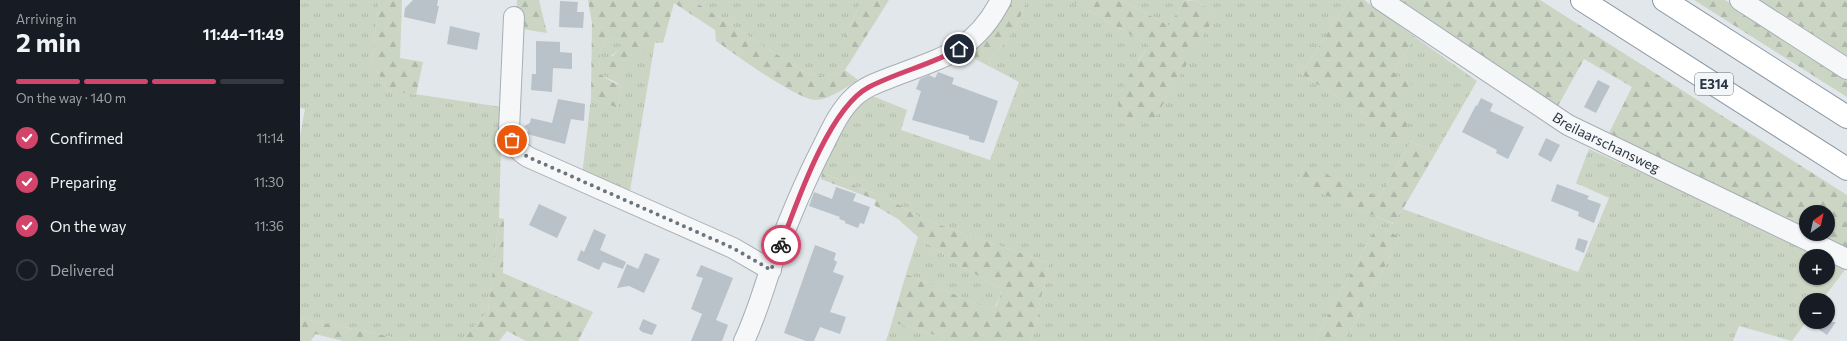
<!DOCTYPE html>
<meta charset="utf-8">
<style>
:root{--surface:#171b24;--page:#20242c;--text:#f1f3f6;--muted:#9ea1a6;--line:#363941;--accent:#d3446b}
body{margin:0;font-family:Commissioner,sans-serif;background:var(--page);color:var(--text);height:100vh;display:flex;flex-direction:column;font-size:15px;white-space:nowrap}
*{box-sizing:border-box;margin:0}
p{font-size:13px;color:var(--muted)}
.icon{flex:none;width:22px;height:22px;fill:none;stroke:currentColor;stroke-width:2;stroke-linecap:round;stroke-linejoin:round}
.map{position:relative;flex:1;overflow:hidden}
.sheet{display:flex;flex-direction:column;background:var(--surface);width:300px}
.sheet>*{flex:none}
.needle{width:26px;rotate:33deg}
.buttons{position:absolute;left:1499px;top:205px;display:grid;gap:8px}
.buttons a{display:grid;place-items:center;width:36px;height:36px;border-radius:50%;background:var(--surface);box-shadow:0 1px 3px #0004;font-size:20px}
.pin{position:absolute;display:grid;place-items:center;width:34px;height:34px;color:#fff;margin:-17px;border:2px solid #fff;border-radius:50%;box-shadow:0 1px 4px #0007}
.courier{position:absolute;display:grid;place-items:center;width:40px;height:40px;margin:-20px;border:3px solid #d3446b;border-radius:50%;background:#fff;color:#222;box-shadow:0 1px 5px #0007}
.headline em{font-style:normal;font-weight:700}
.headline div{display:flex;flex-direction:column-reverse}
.headline{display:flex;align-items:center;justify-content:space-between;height:68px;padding:0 16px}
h1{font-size:26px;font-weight:700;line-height:30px}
.bar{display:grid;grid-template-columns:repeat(4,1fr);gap:6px 4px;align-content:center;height:48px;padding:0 16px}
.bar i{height:5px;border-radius:3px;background:var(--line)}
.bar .on{background:var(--accent)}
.bar p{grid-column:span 4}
ol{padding:0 16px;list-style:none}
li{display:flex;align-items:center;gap:12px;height:44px}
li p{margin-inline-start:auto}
li .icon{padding:4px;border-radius:50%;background:var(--accent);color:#fff;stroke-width:4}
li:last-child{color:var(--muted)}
li i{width:22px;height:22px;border:2px solid var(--line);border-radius:50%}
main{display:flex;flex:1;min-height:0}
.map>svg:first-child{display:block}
.grass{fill:url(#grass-tufts)}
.forest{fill:url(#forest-firs);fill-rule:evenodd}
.building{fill:#b9c1c9}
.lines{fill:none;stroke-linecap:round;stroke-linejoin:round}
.minor-casing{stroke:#a7aeb6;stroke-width:22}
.highway-casing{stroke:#8996a2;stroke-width:24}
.minor{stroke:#f6f7f9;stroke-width:20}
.highway{stroke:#fff;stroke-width:22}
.done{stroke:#6a747e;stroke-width:4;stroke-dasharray:0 7.2}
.route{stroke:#d3446b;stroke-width:5}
.labels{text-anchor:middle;stroke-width:4;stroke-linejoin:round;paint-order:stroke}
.shield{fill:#f2f6f8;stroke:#66707a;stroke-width:1}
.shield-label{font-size:13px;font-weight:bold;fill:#2a3644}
.street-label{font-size:14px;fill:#2a3644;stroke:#f2f6f8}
</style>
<main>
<section class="sheet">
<div class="headline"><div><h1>2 min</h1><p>Arriving in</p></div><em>11:44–11:49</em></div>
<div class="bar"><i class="on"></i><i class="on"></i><i class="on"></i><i></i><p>On the way · 140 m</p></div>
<ol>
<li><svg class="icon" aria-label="check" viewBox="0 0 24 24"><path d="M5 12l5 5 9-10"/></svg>Confirmed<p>11:14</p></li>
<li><svg class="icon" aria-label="check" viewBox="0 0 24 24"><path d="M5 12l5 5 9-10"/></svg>Preparing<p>11:30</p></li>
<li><svg class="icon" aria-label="check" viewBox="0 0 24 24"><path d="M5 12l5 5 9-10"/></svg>On the way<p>11:36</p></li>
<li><i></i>Delivered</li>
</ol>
</section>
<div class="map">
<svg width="1547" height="341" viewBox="0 0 1547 341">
<defs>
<pattern id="grass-tufts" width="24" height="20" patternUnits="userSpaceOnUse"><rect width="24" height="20" fill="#cad5c3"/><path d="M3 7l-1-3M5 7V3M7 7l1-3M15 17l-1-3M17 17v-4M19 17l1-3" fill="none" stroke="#aeb7a9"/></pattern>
<pattern id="forest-firs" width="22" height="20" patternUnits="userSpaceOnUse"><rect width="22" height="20" fill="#cad5c3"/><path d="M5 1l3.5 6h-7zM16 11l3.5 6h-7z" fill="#aeb7a9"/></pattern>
</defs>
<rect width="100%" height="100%" fill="#e2e7eb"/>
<!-- grass -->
<path class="grass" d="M0,0h79l-7,61 15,29 115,17 -3,111 -11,93 -26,30h-51l-111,-23v-182l5,-27 -5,-1z
M392,0h170l-19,41 14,10 -12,19 -20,7 -19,-4z
M726,0h44l79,45 -11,16 18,55 55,-95 -1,-11 -14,-10h153l-48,74 73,46 38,-2 -17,-9 -2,-37 22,-35 62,44 -42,73 -24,-13 -32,56 -75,-31 -7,16 96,42 10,-15 175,63 31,-74 -33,-15 13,-34 238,107h-21v22h22v-21l19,10 -25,33h-16v22l-14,19 -53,-15 -6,15h-388l55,-104 -23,-11 -63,115h-283l18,-78 -126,-44 -32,-19 -74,-29 27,-55 26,-21 37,15 -6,20 89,30 29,-78 -34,-18c22,-22 32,-33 41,-64z
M822,0h67l-5,1 -15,25z
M308,38l16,2 -2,7 -11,9 14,6 22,-20h8l-26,155 -47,-21 9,-78 27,10 3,-23 -21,-11c0,-14 -2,-25 8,-36z
M618,237l43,29 40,23 -1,8 -5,10 -8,1 -81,-34z
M592,322l62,19h-68z"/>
<!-- forest -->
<path class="forest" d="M79,0h23l-2,58 23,4 -7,33 -29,-5 -15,-29z
M217,0h22l8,33 -31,-5z
M288,0h104l114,73 19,4 20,-7 13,10c-12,7 -27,19 -42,20 -19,0 -81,-46 -100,-59l-1,-11 -41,-27 -11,40 -16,-1 -3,13 -14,3 -10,11 -9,5 -6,-4c2,-14 16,-17 18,-30l-15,-2c-10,11 -8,22 -8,36l14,9 7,2 -3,23 -27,-10 1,-75z
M562,0h27l-32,51 -14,-10z
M705,0h21c-9,31 -19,42 -41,64l-21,-11z
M770,0h52l47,26 15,-25 12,-1 14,10 2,11 -56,95 -9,7 -17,-3 -10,-5 -2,-14 7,-19 24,-37z
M1049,0h15l51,37 -22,35 20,14 -17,23 16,9 -17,25 -19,-10 -2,-13 -73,-46z
M1091,0h149l307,195v59l-241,-115 26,-52 -48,-28 -30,54zM1506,212h22v22h-22z
M1394,0h31l122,78v19z
M1449,0h98v61z
M1111,141l24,13 -41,70 -97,-41 7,-18 75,32z
M522,173l69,27 32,19 126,44 -18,78h-77l-62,-19 14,-48 81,34 9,-1 4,-10 1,-8 -40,-23 -43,-29 -20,-18 -24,-14 2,-5 -55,-21z
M199,218l5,1 -1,54 90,39 -15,29h-52l-19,-10 -8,10h-37l26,-30z
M1077,226l23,11 -55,104h-31z
M0,318l111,23h-68l-28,-7 -4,7h-11z"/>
<!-- building -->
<path class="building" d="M113,0h25l-1,6h2l-4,18 -31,-7 1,-9z
M260,1l18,1 -1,10h7l-1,16 -24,-1z
M150,26l30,7 -3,17 -30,-6z
M236,41l24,1v10l12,1v16l-19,-1 -1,24 -21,-2 1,-16h4z
M638,72l16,6 -2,6 46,17 -14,42 -15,-4v-3l-57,-16 9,-29 -5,-2 4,-10 9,-4 6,3z
M1298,80l12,6 -14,27 -12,-6z
M1181,98l12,6 -3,7 34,16 -16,32 -12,-6 1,-3 -35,-18 14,-27 1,1z
M258,99l27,5 -1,17 -13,-2 -6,25 -38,-10 1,-4 -4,-4 6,-3 1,-5 21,5z
M1246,138l14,7 -9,17 -13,-7z
M1257,184l32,12 -2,3 14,5 -7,19 -16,-7 1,-4 -28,-11z
M536,187l20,7 -3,7 17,6 -6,17 -4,-1 -2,5 -13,-5v-2l-6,-2 1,-2 -31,-11 5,-14 18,7z
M239,204l28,13 -10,21 -28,-13z
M294,229l12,6 -6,15 26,12 -3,7 -20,-7 -4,8 -22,-10 4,-10 3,2z
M1278,238l10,3 -4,12 -9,-4z
M515,245l21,8 -2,7 3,2 -4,10 11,4 -14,36 16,5 -6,17 -20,-7 -6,14h-8l-22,-8z
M345,253l15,6 -16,34 -15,-7 -12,2 10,-24 11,5z
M401,265l32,13 -17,42 12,5 -6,16h-31l11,-27 -11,-5 12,-31 -7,-2z
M343,319l14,6 -5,10 -10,-3 -3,-3z
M1508,322h28l-9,13z"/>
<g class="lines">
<!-- minor casing -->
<g class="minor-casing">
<g id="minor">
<path id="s1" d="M1081,0l187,125 279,134"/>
<path d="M1440,0l107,69"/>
<path d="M214,17l-5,113c3,13 8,20 19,27l205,91 38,22"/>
<path d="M444,341c11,-23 18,-46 26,-71 15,-41 32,-83 52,-122 9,-18 17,-37 32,-51 11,-11 28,-16 43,-22 48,-18 79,-26 104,-75"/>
</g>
</g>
<!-- highway casing -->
<g class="highway-casing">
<path id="highway" d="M1282,0l265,169
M1364,0l183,117"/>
</g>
<!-- minor -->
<use href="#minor" class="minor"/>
<!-- highway -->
<use href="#highway" class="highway"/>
</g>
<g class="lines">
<!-- done -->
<path class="done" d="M212,140l7,11 9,6 205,91 38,22 10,-25"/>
<!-- route -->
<path class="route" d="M481,245c16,-43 48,-137 88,-158 29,-15 61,-22 90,-38"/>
</g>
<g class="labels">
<!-- shield labels -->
<rect class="shield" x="1395" y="73" width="38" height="22" rx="3"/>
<g class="shield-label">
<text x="1414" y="89">E314</text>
</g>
<!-- street labels -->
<g class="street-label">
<text dy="5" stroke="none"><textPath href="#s1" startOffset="267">Breilaarschansweg</textPath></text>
</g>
</g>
</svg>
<div class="buttons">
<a><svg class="needle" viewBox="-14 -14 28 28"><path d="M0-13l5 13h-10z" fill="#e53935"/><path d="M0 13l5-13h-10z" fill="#9ea1a6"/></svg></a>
<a>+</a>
<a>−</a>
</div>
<div class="pin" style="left:212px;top:140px;background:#ea580c"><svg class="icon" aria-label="bag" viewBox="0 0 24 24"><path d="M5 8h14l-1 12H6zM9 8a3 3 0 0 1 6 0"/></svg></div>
<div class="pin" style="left:659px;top:49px;background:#1f2937"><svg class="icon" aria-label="home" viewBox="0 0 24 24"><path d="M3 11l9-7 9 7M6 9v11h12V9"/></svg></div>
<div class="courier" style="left:481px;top:245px"><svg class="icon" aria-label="bike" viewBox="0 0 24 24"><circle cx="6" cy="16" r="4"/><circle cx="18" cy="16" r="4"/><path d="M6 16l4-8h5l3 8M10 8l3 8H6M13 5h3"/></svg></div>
</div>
</main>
